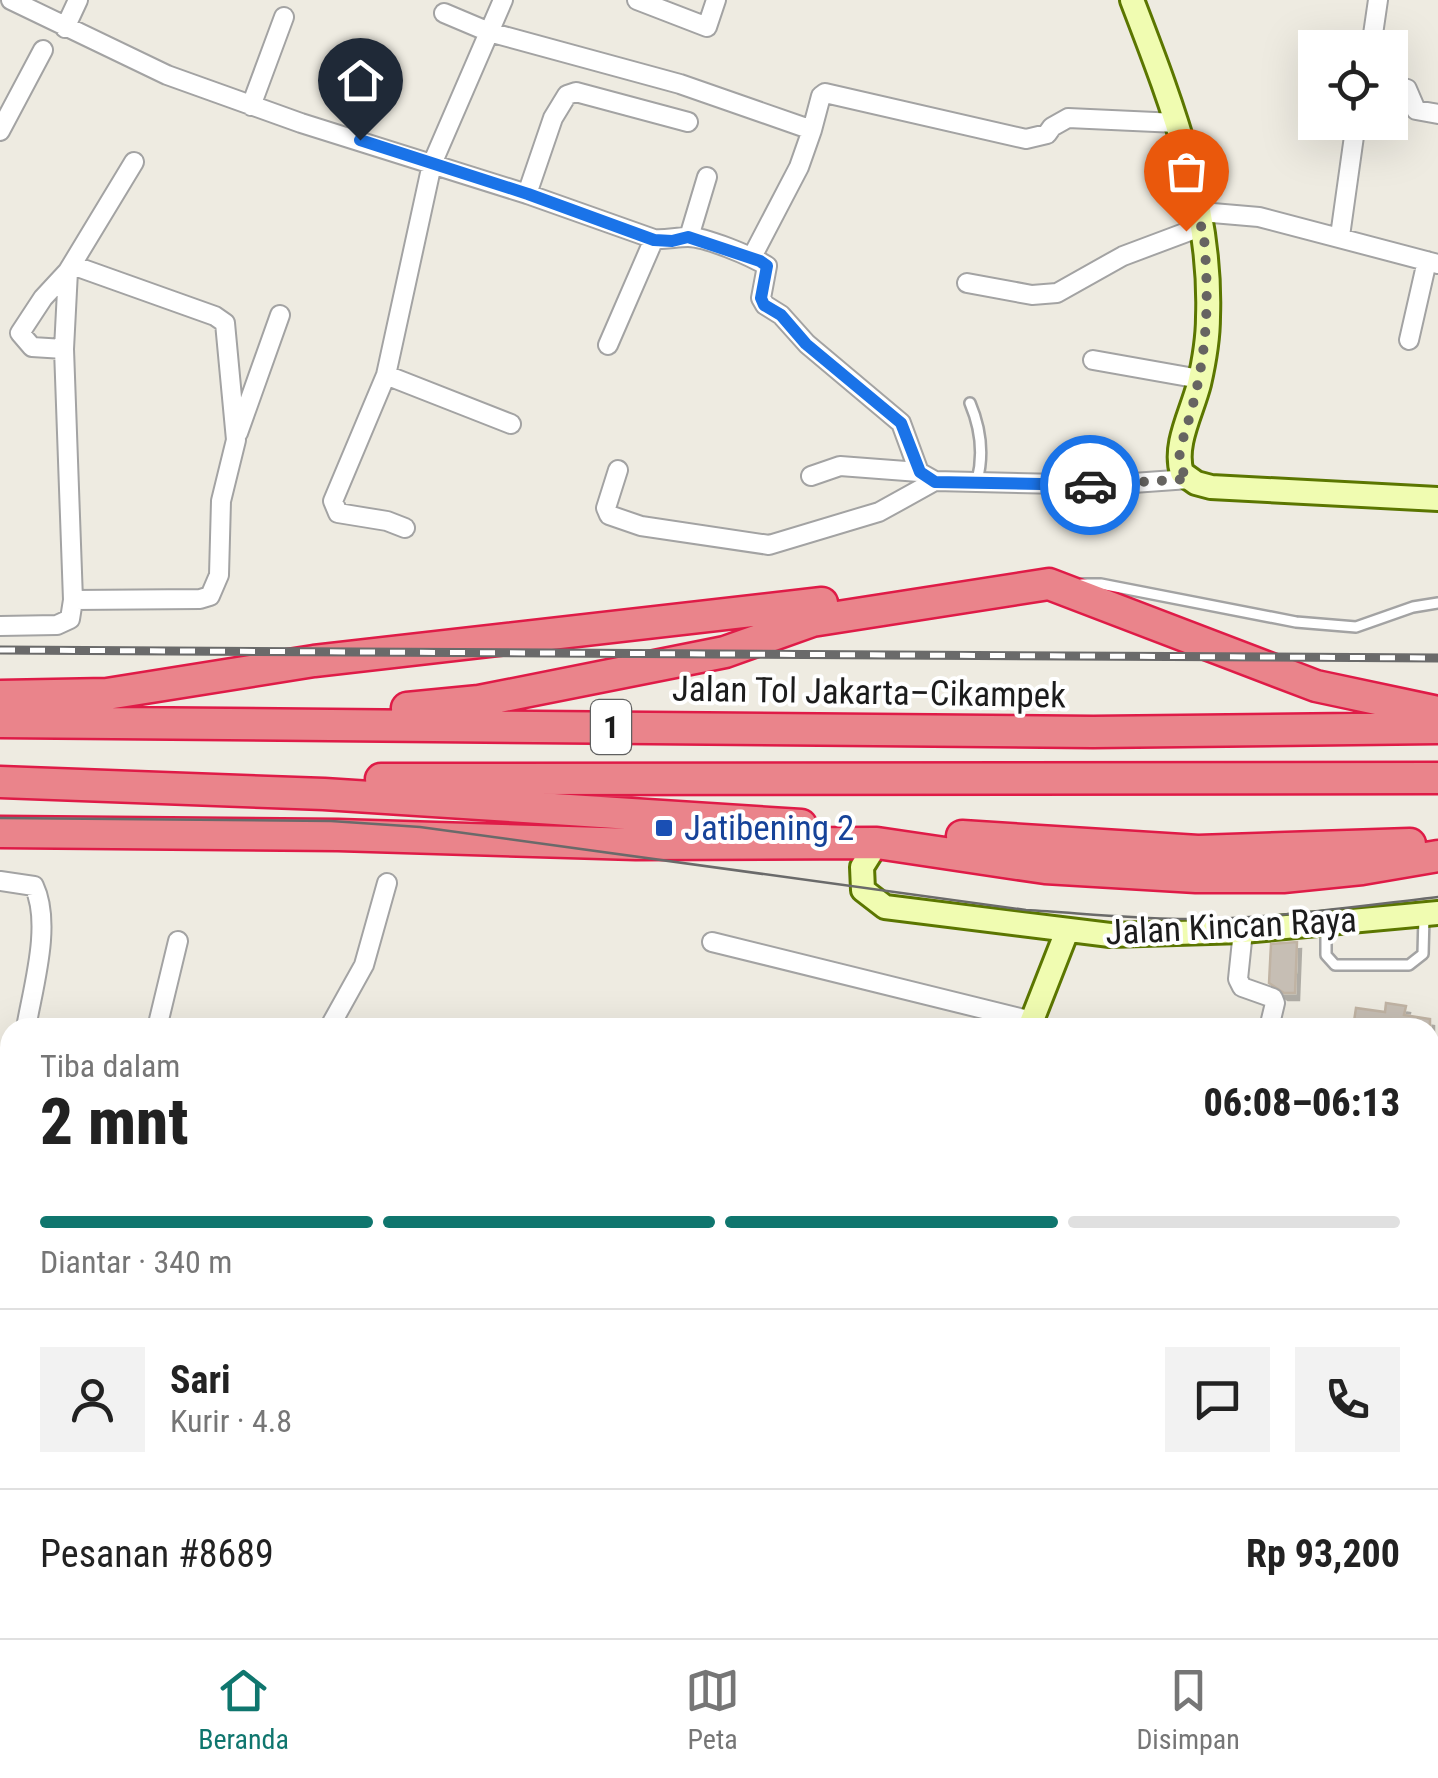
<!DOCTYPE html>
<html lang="id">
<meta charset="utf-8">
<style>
:root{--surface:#fff;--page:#f2f2f2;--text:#222;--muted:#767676;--line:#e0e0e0;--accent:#0f766e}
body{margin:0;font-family:"Roboto Condensed",sans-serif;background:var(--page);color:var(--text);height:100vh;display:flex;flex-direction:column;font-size:38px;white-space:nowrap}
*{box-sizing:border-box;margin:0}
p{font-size:32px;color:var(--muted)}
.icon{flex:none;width:55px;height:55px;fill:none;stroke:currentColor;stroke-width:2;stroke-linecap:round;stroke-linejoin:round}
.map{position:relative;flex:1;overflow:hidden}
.drawer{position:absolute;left:0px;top:1018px;width:1440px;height:622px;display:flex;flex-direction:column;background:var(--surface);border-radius:30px 30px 0 0;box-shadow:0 10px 40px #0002}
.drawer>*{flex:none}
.tools{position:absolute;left:1298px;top:30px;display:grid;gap:20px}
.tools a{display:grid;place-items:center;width:110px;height:110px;border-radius:0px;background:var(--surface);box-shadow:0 10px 40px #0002;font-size:50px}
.pin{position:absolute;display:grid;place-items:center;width:85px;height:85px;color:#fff;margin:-102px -42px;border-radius:50% 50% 50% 0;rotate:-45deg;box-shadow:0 0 10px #0007}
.pin .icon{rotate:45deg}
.courier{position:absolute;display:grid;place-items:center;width:100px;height:100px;margin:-50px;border:8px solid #1a73e8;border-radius:50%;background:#fff;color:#222;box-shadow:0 2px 12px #0007}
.headline em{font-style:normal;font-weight:800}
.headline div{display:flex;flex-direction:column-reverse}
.headline{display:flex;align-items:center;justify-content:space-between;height:170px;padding:0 40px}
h1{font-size:65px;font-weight:800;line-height:75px}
.bar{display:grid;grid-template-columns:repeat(4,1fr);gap:15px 10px;align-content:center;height:120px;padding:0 40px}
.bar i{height:12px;border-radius:8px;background:var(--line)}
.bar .on{background:var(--accent)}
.bar p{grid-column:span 4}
.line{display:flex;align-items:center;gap:25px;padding:0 40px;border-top:2px solid var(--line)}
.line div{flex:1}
.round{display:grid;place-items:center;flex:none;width:105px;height:105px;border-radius:0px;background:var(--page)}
.tab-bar{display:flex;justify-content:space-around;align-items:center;height:140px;border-top:2px solid var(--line);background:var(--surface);font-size:28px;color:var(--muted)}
.tab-bar a{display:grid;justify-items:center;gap:5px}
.tab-bar .on{color:var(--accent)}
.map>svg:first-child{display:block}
.building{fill:#c6beb4;stroke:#c0b3a3;stroke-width:2.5;filter:url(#shadow)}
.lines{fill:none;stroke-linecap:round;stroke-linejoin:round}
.lane-casing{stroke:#a3a3a3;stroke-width:14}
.street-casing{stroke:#a3a3a3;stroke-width:22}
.secondary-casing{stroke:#5b7600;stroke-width:28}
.highway-casing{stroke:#df1b47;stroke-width:35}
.lane{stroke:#fff;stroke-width:9}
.street{stroke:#fff;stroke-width:18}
.secondary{stroke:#f0fcb1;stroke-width:22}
.highway{stroke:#ea848b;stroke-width:30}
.tram{stroke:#6a6a6a;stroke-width:2.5}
.rail-casing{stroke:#6a6a6a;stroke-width:9}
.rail{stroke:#fff;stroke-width:5;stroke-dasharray:15;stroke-linecap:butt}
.done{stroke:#666461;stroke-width:10;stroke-dasharray:0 18}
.route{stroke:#1a73e8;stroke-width:12}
.transit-dot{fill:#1a4fb4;stroke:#fff;stroke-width:4}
.labels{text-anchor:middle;stroke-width:8;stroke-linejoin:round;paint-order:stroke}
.shield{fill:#fff;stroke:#606060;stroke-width:2.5}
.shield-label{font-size:32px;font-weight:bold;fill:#1c1c1c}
.street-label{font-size:35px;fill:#1c1c1c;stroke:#fff}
.transit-label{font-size:35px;fill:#164399;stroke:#fff;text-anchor:start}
</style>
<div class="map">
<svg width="1438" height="1638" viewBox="0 0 1438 1638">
<defs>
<filter id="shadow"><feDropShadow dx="4" dy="7" stdDeviation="0" flood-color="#0004"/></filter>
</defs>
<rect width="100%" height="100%" fill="#eeebe1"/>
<!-- building -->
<path class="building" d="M1297,942l-2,51h-11l-15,-10 2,-39z
M1386,1003l20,3 -2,9 26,4v9h-77l3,-20 29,4z"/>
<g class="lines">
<!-- lane casing -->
<g class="lane-casing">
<path id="lane" d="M970,403c11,26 14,51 7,78
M1082,584h19l195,38 60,5 57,-20 25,-4
M1326,925v30l9,10h74l14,-11 1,-38
M894,1638l31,-6"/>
</g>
<!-- street casing -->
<g class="street-casing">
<path id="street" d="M11,0l156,75 134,48 226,71 127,45c12,1 22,-2 34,-2 18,0 63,19 79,29l-6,32 4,7 16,10 26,29 94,79 18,49 16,9
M637,0l70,27 9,-27
M444,13l45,19 191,52 132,46 -13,37 -47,90
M65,28l13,-28
M1371,48l7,-48
M1390,84l17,5 9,21 22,4
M251,106l33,-89
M812,130l9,-34 4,-3 201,46 21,-5 5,-7 16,-9 109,5
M0,131l43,-81
M527,194l26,-76 14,-23 9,-3 112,30
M1201,212l58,5 179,47
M1340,236l16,-114
M689,237l18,-60
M967,283l65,12 25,-2 66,-37 80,-30
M1409,340l18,-79
M608,345l46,-106
M64,349l-32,-2 -12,-14 23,-35 25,-27
M1093,360l107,19
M386,375l125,49
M238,433l42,-118
M618,470l-12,38 3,7 32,11 128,19 110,-33 56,-31 170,4 84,-6
M811,476l29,-10 79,6
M405,528l-18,-7 -49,-8 -5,-12 53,-126 46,-211 71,-164
M73,600l-9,-251 4,-78 66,-109
M0,626l57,-1 13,-6 3,-19 127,-1 10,-3 9,-21 2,-74 15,-61 -11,-117 -10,-7 -143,-51
M0,881l34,5c18,38 -1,101 -8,142
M1243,931l-5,48 4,8 31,11 2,5 -6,25
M712,942l320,79
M157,1028l21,-87
M329,1028l35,-63 23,-82
M0,1142l10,1
M1430,1220l8,2
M0,1344l10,2
M1430,1387l8,3
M0,1437l10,3
M0,1531l10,3
M1430,1534h8
M1430,1622l8,-9
M20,1630l28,8
M372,1630l28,8
M346,1638l2,-8
M503,1638l2,-8
M596,1638l3,-8
M772,1638v-8
M1003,1638l12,-8
M1288,1638l3,-8
M1412,1638l9,-8"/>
</g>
<!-- secondary casing -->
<g class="secondary-casing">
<path id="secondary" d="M1132,0c39,102 80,206 76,317 0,23 -4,45 -9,67 -7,28 -26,61 -17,89l14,10 15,4 227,12
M877,843l-15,24 1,23 22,17 225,28 133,-4 195,-18
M1029,1028l38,-97
M924,1638l1,-8"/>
</g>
<!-- highway casing -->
<g class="highway-casing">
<path id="highway" d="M0,696l107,-2 207,-33 508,-58
M407,708l72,-7 246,-49 87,-31 237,-37 267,102 122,26
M0,722l1093,10 345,-4
M381,779l1057,-1
M0,782l324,12 477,31
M0,832l338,3 298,9 241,-1 168,25 151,9h87l79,-8 76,-13
M962,836l236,15 212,-7"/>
</g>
<!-- lane -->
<use href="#lane" class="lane"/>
<!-- street -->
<use href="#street" class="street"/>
<!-- secondary -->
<use href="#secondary" class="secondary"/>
<!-- highway -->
<use href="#highway" class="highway"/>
<!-- tram -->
<path class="tram" d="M0,818l331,3 89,6 606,83c51,3 102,8 153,9 86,1 173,-12 259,-22"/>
<!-- rail casing -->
<g class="rail-casing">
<path id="rail" d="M0,650l1438,8"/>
</g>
<!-- rail -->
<use href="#rail" class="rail"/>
</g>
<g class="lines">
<!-- done -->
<path class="done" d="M1090,485l99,-6c-10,-9 -10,-18 -9,-31 27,-81 31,-137 23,-222l-17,5"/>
<!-- route -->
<path class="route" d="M360,140l168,54 126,46 18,1 16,-4 72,24 7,5 -6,32 3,7 17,10 25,29 95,79 19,49 15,10 155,3"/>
</g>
<!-- markers -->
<rect class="transit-dot" x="654" y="818" width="20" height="20" rx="5"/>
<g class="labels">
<!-- shield labels -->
<rect class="shield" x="591" y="700" width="40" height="54" rx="8"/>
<g class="shield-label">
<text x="611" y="738">1</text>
</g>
<!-- street labels -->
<g class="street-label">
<text transform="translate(869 692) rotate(1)" y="12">Jalan Tol Jakarta–Cikampek</text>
<text transform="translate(1231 926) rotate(-3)" y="12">Jalan Kincan Raya</text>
</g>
<!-- transit labels -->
<g class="transit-label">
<text x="684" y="840">Jatibening 2</text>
</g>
</g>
</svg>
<div class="tools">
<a><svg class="icon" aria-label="locate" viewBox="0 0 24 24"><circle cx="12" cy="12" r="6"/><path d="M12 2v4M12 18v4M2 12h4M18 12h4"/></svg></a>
</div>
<div class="pin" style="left:1186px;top:231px;background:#ea580c"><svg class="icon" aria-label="bag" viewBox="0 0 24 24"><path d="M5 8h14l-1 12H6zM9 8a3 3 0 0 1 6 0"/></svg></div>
<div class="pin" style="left:360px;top:140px;background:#1f2937"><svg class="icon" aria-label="home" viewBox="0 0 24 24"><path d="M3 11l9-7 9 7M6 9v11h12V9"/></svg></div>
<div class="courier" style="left:1090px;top:485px"><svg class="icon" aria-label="car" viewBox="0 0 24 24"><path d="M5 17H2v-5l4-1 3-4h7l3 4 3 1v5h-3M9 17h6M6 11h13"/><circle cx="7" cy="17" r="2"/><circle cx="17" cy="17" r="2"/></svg></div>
<section class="drawer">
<div class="headline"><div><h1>2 mnt</h1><p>Tiba dalam</p></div><em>06:08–06:13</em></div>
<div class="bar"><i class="on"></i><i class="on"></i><i class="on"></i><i></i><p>Diantar · 340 m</p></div>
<div class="line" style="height:180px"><a class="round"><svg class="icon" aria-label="person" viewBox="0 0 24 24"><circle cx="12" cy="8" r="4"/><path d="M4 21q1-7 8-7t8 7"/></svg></a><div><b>Sari</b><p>Kurir · 4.8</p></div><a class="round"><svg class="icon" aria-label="chat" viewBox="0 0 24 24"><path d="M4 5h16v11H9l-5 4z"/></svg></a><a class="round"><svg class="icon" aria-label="phone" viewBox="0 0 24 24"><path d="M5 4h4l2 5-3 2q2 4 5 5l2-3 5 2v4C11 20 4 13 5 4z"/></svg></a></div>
<div class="line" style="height:130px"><div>Pesanan #8689</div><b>Rp 93,200</b></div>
</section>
</div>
<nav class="tab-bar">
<a class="on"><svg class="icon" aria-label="home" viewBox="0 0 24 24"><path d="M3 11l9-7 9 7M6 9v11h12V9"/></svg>Beranda</a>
<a><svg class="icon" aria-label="map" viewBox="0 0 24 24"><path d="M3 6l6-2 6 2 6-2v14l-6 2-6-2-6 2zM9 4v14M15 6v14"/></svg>Peta</a>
<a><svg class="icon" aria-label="saved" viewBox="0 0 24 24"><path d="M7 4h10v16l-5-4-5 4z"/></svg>Disimpan</a>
</nav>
